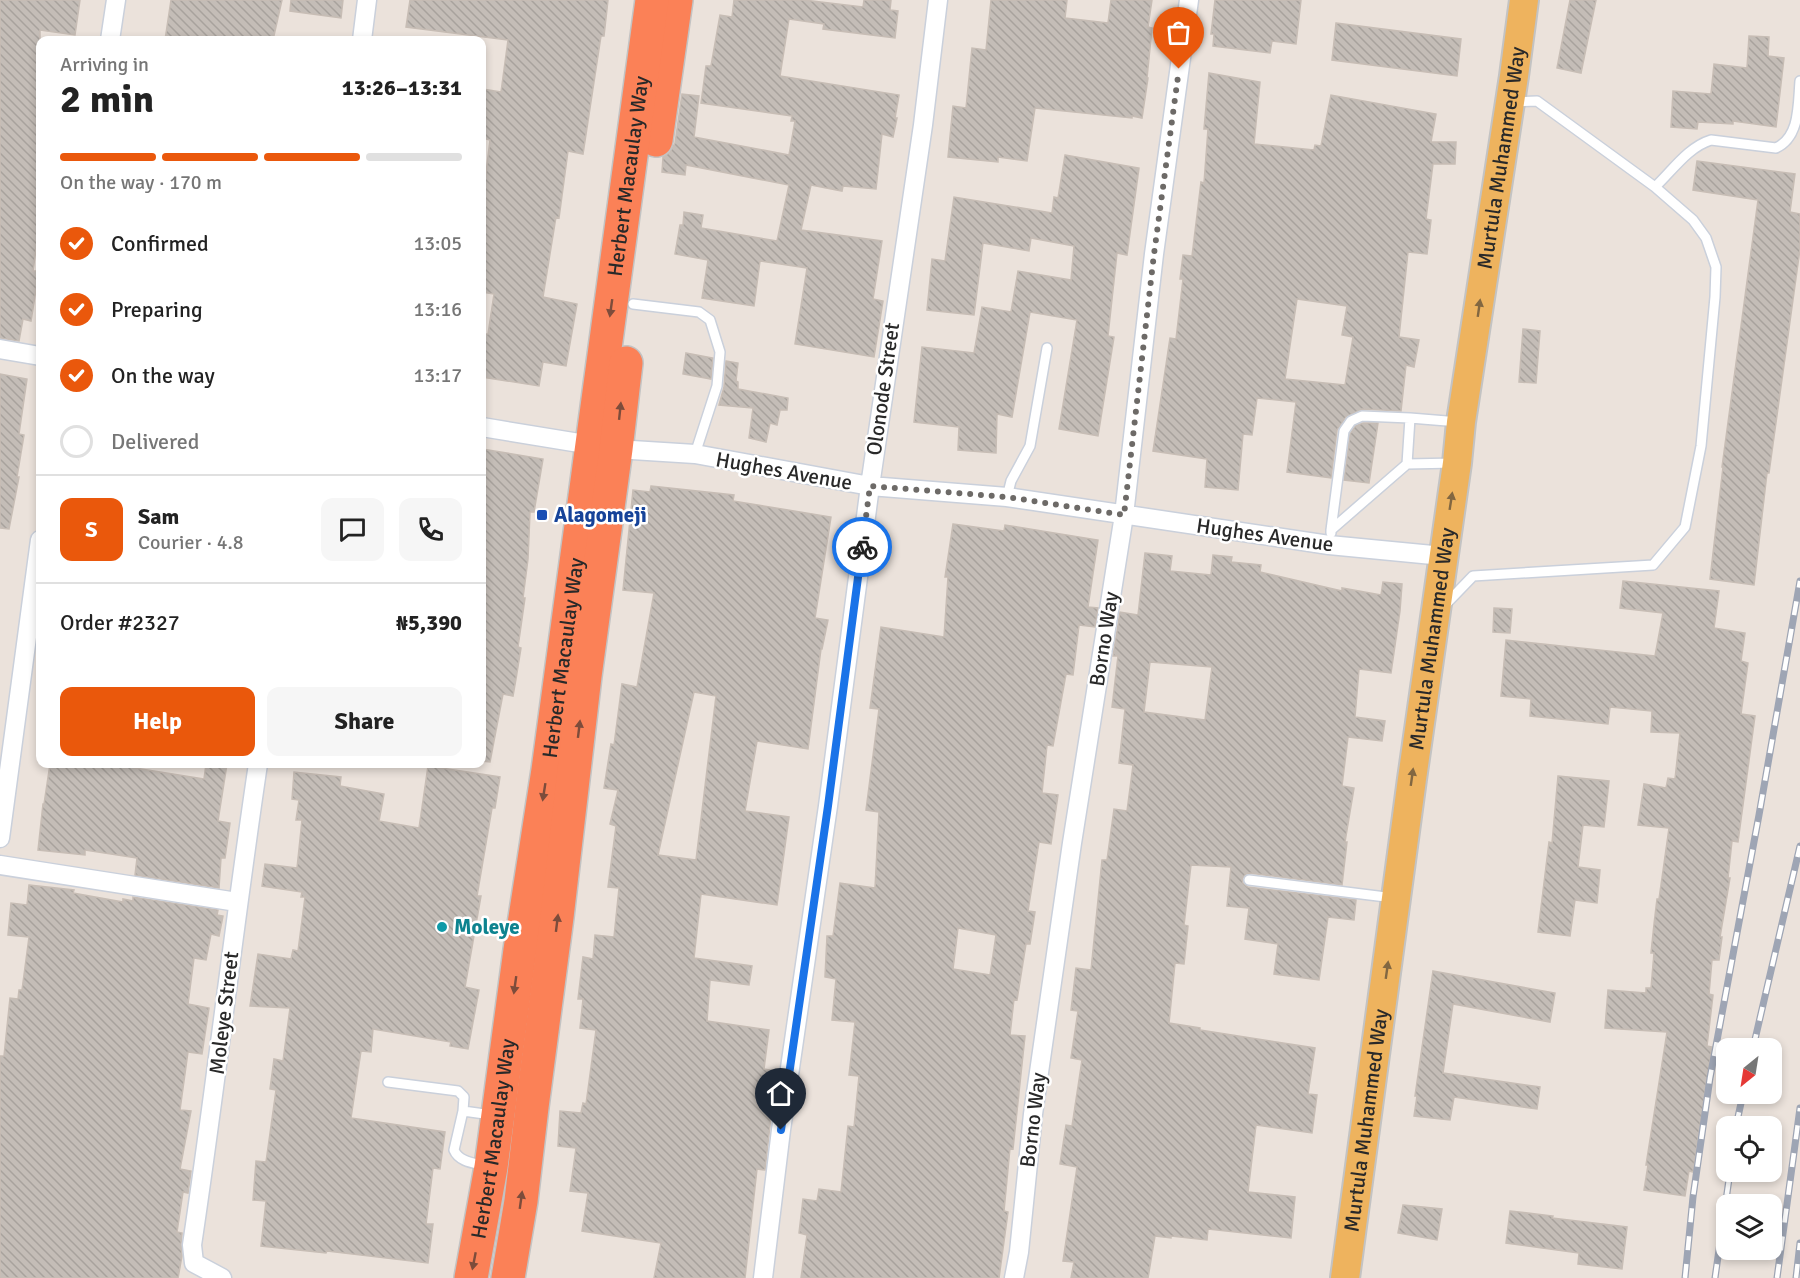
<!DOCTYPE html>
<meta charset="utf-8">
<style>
:root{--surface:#fff;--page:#f6f6f6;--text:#222;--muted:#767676;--line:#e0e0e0;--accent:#ea580c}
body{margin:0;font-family:Signika,sans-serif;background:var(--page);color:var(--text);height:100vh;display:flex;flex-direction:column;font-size:22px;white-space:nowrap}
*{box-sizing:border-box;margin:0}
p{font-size:20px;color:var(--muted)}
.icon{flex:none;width:33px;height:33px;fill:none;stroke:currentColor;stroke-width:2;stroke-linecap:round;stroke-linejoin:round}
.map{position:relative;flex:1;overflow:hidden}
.panel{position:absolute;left:36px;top:36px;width:450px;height:732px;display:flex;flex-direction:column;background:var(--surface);border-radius:12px;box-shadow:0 3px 9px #0003}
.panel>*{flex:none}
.needle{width:39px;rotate:210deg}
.fabs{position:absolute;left:1716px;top:1038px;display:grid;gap:12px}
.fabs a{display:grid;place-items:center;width:66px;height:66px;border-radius:12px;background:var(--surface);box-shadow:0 3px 9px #0003;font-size:30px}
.pin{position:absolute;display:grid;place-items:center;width:51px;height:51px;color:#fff;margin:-62px -26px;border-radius:50% 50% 50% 0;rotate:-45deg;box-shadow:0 0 6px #0007}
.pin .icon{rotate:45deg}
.courier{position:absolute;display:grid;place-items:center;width:60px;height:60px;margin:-30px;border:4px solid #1a73e8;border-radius:50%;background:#fff;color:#222;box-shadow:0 2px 8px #0007}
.headline em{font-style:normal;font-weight:700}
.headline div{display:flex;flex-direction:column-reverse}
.headline{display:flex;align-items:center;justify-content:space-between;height:102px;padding:0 24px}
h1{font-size:39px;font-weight:700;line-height:45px}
.bar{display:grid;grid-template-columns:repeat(4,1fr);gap:9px 6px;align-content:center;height:72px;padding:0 24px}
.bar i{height:8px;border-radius:4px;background:var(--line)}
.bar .active{background:var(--accent)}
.bar p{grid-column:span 4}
.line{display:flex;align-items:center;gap:15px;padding:0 24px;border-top:2px solid var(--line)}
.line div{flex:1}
.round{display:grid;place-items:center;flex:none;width:63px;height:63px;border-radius:12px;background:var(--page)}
ol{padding:0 24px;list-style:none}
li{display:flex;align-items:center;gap:18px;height:66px}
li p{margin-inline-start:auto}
li .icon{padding:6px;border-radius:50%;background:var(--accent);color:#fff;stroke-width:4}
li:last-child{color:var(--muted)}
li i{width:33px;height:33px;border:3px solid var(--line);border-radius:50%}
.button{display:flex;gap:12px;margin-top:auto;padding:12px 24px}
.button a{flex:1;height:69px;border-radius:12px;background:var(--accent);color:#fff;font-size:24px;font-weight:700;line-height:69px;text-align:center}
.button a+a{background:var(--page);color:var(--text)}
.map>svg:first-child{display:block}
.building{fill:url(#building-back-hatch);stroke:#c7bdb5;stroke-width:1.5;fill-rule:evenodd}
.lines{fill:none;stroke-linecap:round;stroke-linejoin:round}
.lane-casing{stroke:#cad0db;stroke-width:12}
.street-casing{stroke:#cad0db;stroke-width:21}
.primary-casing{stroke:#c3c3c3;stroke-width:32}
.highway-casing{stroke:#c3c3c3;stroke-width:36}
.lane{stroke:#fff;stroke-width:9}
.street{stroke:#fff;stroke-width:18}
.primary{stroke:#eeb35e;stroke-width:28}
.highway{stroke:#fb8157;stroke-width:33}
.rail-casing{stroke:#9ea5b4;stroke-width:7}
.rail{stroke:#fff;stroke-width:4.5;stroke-dasharray:14;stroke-linecap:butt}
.oneway{fill:#7d4c3b}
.oneway2{fill:#826741}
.done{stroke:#6d6a67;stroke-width:6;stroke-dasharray:0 10.8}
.route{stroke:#1a73e8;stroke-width:8}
.transit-dot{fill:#1a4fb4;stroke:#fff;stroke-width:2}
.culture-dot{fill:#0f9aa8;stroke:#fff;stroke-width:2}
.labels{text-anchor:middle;stroke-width:5;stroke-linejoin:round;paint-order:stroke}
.street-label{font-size:21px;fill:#292929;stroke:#fff}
.transit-label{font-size:21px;font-weight:bold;fill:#164399;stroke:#fff;text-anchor:start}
.culture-label{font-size:21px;font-weight:bold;fill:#0d838f;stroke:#fff;text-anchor:start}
</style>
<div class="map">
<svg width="1800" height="1278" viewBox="0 0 1800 1278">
<defs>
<pattern id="building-back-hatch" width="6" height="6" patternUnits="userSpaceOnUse" patternTransform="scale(1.5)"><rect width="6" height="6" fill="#c4bdb7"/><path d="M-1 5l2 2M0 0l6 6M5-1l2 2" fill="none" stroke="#a8a29d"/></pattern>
</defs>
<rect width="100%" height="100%" fill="#ebe2db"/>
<!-- building -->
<path class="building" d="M0,0h80l-5,35 -35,-5v190l-7,51h6l-8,50 -8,-2 -4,22 -19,-3z
M171,0h111l-9,40h-108z
M291,0h52l-2,18 -51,-7z
M410,0h198l-4,36h-3l-18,118 -15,-3 -9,67 -3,-1 -13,80 34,7 -11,62 -23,-4 -4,24 -57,-9v-43h6l6,-40 -12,-2v-87l8,-65 -8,-2v-49l19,3 7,-52 -102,-13z
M734,0h70l59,7 1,-7h27l-1,10 8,1 -3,27 -72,-9 1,-5 -35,-5 -9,57 119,19 -4,23h2l-4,19 -11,-3 -6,55 -33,-3 -1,5 -31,-6 -10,45 81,11 -9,58 10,2 -9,56 -79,-13 12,-76 -47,-7 -6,45 -52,-8 6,-38 -33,-6 5,-29h3l1,-13 19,3 -2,13 76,13 12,-56 -103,-20 -1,10 -23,-3 1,-15 7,-5 5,-9 7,-49 17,2 -5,41 95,18 6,-34h-4l1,-5 -91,-13 5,-37h5l9,-51 12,2z
M991,0h76l-2,18 43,5 3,-23h41l-4,27 4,1 -5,50h1l-6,40 -10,-2v2l-97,-10 -8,53 -29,-4v5l-50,-5 5,-51 13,2 6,-60 14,2z
M1215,0h86l-5,44 -24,-3 -2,12 -57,-7 1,-12h-3z
M1570,0h26l-15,73 -24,-5z
M1336,23l125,16 -4,37 -125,-16z
M1749,36l20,1 -1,19 16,2 -8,69 -43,-6v3l-35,-2 -1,7 -26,-2 2,-36 38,3 3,-30 33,4z
M1209,73l51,9 -6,62 60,6 1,-5 6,1 10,-51 105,19 -5,28h25l-1,22h-22l-7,55 5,1 -4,34 -19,-2 -9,85 20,3 -5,27 -8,-2 -5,46 -39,-2 -16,8 -9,13 -6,48 -44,-6 9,-70 -39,-4 -5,37 -9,-1 -5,56 -33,-3 2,-28 -54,-8 17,-113 6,1 7,-60h-3l3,-24 9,1 9,-74 3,1 4,-54h-4zM1297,299l50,7 -5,29 11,2 -8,48 -60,-6z
M1065,155l74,13 -12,87 -10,-2 -9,83 6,1 -16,99 -39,-7 18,-109 -47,-8 -18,105 -15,-3 -1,39 -38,-3 1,-23 -45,-5 8,-75 52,6 8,-46 29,5 7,-41 53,9 3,-34 -43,-8 -2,13 -46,-8 -9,72 -47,-5 5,-51 13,2 9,-64 98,16 2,-16 4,1z
M1697,161l98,13 -5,38 10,2v35l-31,224h-2l-13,112 -44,-6 13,-112h-1l36,-267 -65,-10z
M1523,329l17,2 -4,52 -17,-1z
M686,353l27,5 -2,21 -28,-5z
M726,361l12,2 -2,18 2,1v7l50,9 -1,12h-7l-3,15 -7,-2 -4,19 -17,-4 4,-30 -34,-3 5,-18z
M0,374l27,5 -8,55 5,1 -7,42h2l-10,52 -9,-1z
M1363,423h15l-9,60 -25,-3 6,-46 5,-8z
M482,449l61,10 -9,53h-4l-2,47 -5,39h2l-7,49 3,1 -5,31 -3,17 -10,-2 -13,68 -8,-1z
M651,486l83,9 -1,6 98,16 -16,101 13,2 -6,29h-1l-13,100 -51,-8 -12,70 44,6 -12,88 -76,-11 -7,64 58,8 -3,19 -39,-5 -3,41 62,9 -5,39 12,2 -11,99 -8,-1 -12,109h-91l7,-35 -79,-12 6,-38 -18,-2 6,-43 -18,-2 2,-35 21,2 2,-10 3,1 10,-74 -16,-2 3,-29h-5l5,-42 10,2 2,-24 19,2 5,-49 -11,-1 8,-61 -6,-2 8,-34 -14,-2 7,-44 3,1 8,-61 15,3 17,-94 -31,-3 10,-100 17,2zM694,692l22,4 -20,164 -38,-5z
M953,524l51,7 1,-6 93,15 -10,67 10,1 -3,19 -16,-2 -6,50 -7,-1 -13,72 -6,-1 -5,48 16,2 -7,49 -12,-2 -11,69 7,1 -5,32h-4l-9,56 -3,-1 -4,36 15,1 -12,113 -3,-1 -6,63 4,1 -9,66h-198l6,-43 -8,-2 4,-34 14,2 2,-12 22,3 7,-66 6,1 5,-51 -10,-1 6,-53 -23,-2 4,-41 -11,-2 2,-41h6l7,-53 35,5 4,-76 -13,-2 13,-101 -9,-1 11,-81 63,10 4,-60h-3zM958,928l38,7 -6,40 -37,-6z
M1145,553l27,3 -2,15 41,4 2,-20 19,2 -1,5 30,3 -1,7 82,19v-3l39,7 2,-13 19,2 -2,27 -9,62 -32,-4 -4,48 30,4 -3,20 -34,-4 -6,49 12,2 -9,54h2l-5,43 -92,-12 -4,1 -4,5 1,4 5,4 108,13 -2,20 -26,-3 -9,63 -45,-6 4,-30 -33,-5 4,-31 -22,-2 4,-39 -40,-2 -7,60 4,1 -4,38 -9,-1 -6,60 31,5v2l115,18 -7,46 9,1 -5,38 -56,-8 -8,67 47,5 -4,41 -83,-9 -1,11 -36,-4v2l-16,-2 -7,42h-77l3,-16 -11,-1 14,-94 -17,-3 6,-39 6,1 10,-66 -11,-2 7,-47 -7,-1 5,-42 15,2 11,-110h5l7,-51 13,2 6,-46 -14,-2 6,-54 -13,-2 6,-51h-5l7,-44 18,3zM1150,662l62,5 -7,53 -61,-8z
M1623,581l96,10 -5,37 31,5 -4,28 7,2 -7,51 14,2 -17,126 -6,-1 -4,37h2l-10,59h2l-3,23h-7l-3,34 4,1 -6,51 5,1 -19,125 -4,-1 -4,25 -41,-6 4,-25h-2l21,-133 -62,-4 3,-38 38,3v-5h5l3,-35h-3l3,-29 3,-25h2l10,-71 -31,-3 6,-41 22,4 2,-10 7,1 5,-46 -29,-1 1,-21 -42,-4 -2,17 -78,-8 1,-17 -30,-3 5,-56 149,16 8,-43 -43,-5z
M1494,608l18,1 -2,24 -17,-1z
M50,764h85v4l69,11 2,-15h21l-9,57 12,2 -5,35h-4l-2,30 -84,-13 2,-17 -52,-8v5l-47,-5 5,-46h1z
M428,766l72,11 -5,31h-3l-15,88h4l-16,91 14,3 -11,59 -18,-3 1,-4 -78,-13 -2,23 -10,-1 -10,67 94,14 -5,37 -7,-1 -7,56h7l-5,39 -101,-12 -1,2 -65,-7 5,-45 -13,-1 3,-39 10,1 10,-72 -6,-1 4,-30 9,2 7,-53 -40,-2 8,-52 33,5 2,-9 5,1 7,-54h-4l1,-5 -40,-6 3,-22 32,4 5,-48h-6l3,-20 -7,-1 2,-27 47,5 -1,9 44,8 -5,27 40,7z
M1558,776l51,5 -5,46 -21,-2 -5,42 22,3 -3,33 -22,-3 -5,36 -32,-4 11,-90 3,1z
M29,885l45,5 -1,3 50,9v-3l10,2v-4l85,13 -1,5 6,1 -4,20 -8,-2 -5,26 -12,-2 -6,46 21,4 -7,46 -14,-2 -8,58 11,1 -11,58 11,2 -3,22 -5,-1 -6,40 5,1 -1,11 1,12 -4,22h-178v-222h4l6,-58 8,1 1,-9h3l7,-53 -21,-2 3,-32 16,2z
M1433,971l122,22 -5,29 -97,-18 -10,69 97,14 -3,22 -83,-12 -4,23 -36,-4 3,-20h-2z
M1403,1205l39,4 -5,31 -39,-7z
M1510,1211l43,5 -1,2 75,9 -5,42 -44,-5 1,-11 -73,-10z"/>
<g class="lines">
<!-- lane casing -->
<g class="lane-casing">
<path id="lane" d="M1655,187c17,-16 33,-40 56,-47l65,8c24,-11 22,-43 24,-67
M633,304l66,8 11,8 10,32 -3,34 -22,68
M1410,418l49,4
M1007,497l4,-16 19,-35 17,-98
M1331,530l13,-99 7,-10 11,-5 48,2 -3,46
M1331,533v-3l76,-66 48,-1
M1445,605l28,-29 180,-11 32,-38 16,-81 14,-149 1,-30 -10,-29 -13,-18 -38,-33 -118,-86 -24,1
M1249,880l145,18
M388,1082l70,9 6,6 -1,14 -9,39c5,12 20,13 32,16
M463,1111l29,4"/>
</g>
<!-- street casing -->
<g class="street-casing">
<path id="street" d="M110,40l6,-40
M362,40l5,-40
M0,349l40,7
M482,427l134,22 79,5 175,32 137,11 322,48 114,11
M0,838l40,-298
M0,865l237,37
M222,1278l-28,-15 -2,-18c24,-160 42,-321 66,-481
M763,1278l18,-148 47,-324 42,-320 53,-361 15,-125
M1014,1278l5,-26 14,-138 39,-271 52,-328 30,-261 35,-254"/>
</g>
<!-- primary casing -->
<g class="primary-casing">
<g id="primary">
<path id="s1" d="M1345,1278l67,-499 45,-316 4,-41 53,-346 10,-76"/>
</g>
</g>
<!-- highway casing -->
<g class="highway-casing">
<g id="highway">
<path d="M656,140l20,-140"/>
<path id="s2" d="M471,1278l20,-111 29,-217 28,-180 104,-770"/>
<path d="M508,1278l13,-77 11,-94 25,-190 28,-241 31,-227 10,-86"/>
</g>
</g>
<!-- lane -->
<use href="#lane" class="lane"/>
<!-- street -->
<use href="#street" class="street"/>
<!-- primary -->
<use href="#primary" class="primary"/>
<!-- highway -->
<use href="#highway" class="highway"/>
<!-- rail casing -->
<g class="rail-casing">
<path id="rail" d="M1753,1048l47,-202
M1736,1126l7,-32
M1685,1278l8,-81 17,-119 49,-263 41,-234
M1715,1278l15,-106
M1777,1278l23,-170
M1796,1278l4,-35"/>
</g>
<!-- rail -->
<use href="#rail" class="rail"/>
</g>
<!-- one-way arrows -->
<defs><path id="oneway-solid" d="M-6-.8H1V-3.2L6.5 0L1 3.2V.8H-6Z" transform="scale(1.5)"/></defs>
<g class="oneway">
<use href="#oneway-solid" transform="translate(611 308) rotate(98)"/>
<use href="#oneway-solid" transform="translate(620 411) rotate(-84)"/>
<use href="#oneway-solid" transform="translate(579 729) rotate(-83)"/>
<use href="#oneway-solid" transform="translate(544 792) rotate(99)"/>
<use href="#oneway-solid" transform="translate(557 923) rotate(-83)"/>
<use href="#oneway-solid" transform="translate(515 985) rotate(98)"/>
<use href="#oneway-solid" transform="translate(521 1200) rotate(-82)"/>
<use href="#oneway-solid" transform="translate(474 1261) rotate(101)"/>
</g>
<g class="oneway2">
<use href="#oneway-solid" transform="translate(1479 308) rotate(-82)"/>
<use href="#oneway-solid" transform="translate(1451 501) rotate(-81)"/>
<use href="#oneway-solid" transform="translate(1412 777) rotate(-82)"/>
<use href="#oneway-solid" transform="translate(1387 970) rotate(-82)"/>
</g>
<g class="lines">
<!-- done -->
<path class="done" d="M862,547l8,-61 137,11 117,18 30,-261 25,-185"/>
<!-- route -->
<path class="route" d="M781,1130l47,-324 34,-259"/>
</g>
<!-- markers -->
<rect class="transit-dot" x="536" y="509" width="12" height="12" rx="3"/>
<circle class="culture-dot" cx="442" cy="927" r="6"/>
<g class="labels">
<!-- street labels -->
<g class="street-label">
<text dy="7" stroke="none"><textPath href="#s1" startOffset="1131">Murtula Muhammed Way</textPath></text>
<text dy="7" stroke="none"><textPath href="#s2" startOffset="1113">Herbert Macaulay Way</textPath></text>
<text transform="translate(883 389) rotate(-82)" y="7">Olonode Street</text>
<text transform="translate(784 471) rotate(10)" y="7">Hughes Avenue</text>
<text transform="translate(1265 535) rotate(8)" y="7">Hughes Avenue</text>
<text transform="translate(1104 639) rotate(-81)" y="7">Borno Way</text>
<text dy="7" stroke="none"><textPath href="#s1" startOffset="645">Murtula Muhammed Way</textPath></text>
<text dy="7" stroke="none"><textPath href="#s2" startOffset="627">Herbert Macaulay Way</textPath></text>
<text transform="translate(224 1013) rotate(-83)" y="7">Moleye Street</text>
<text transform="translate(1033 1120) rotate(-83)" y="7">Borno Way</text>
<text dy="7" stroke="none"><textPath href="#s1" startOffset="159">Murtula Muhammed Way</textPath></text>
<text dy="7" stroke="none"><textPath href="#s2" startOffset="141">Herbert Macaulay Way</textPath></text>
</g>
<!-- transit labels -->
<g class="transit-label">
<text x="554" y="522">Alagomeji</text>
</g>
<!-- culture labels -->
<g class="culture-label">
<text x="454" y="934">Moleye</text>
</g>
</g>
</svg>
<div class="fabs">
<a><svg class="needle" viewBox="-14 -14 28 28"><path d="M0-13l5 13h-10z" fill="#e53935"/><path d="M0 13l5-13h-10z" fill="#767676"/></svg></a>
<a><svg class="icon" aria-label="locate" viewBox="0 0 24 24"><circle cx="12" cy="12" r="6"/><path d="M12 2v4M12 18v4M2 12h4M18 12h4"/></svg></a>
<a><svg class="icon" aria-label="layers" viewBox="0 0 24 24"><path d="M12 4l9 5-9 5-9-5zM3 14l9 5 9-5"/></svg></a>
</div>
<div class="pin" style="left:1179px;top:69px;background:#ea580c"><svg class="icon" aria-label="bag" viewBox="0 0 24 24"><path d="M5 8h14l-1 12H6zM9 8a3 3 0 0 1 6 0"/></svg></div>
<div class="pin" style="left:781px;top:1130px;background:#1f2937"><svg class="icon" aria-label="home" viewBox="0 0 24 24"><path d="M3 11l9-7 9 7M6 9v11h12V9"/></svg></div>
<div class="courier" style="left:862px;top:547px"><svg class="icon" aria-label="bike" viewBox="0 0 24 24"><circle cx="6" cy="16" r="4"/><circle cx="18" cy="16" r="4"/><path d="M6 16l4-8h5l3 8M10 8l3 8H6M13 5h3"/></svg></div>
<section class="panel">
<div class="headline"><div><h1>2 min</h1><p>Arriving in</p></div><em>13:26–13:31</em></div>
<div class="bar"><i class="active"></i><i class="active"></i><i class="active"></i><i></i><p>On the way · 170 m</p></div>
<ol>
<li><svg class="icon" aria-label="check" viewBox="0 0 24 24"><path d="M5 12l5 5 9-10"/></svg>Confirmed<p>13:05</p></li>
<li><svg class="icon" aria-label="check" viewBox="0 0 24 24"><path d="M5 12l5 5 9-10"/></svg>Preparing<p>13:16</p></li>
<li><svg class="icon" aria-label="check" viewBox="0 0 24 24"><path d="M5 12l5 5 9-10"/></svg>On the way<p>13:17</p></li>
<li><i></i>Delivered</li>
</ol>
<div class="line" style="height:108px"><b class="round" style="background:var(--accent);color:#fff">S</b><div><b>Sam</b><p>Courier · 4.8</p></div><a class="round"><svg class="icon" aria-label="chat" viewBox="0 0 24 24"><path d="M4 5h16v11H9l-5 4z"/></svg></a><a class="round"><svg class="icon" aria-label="phone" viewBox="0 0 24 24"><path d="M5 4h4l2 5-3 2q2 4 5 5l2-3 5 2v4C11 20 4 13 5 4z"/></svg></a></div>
<div class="line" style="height:78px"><div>Order #2327</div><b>₦5,390</b></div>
<div class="button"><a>Help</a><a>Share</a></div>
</section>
</div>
